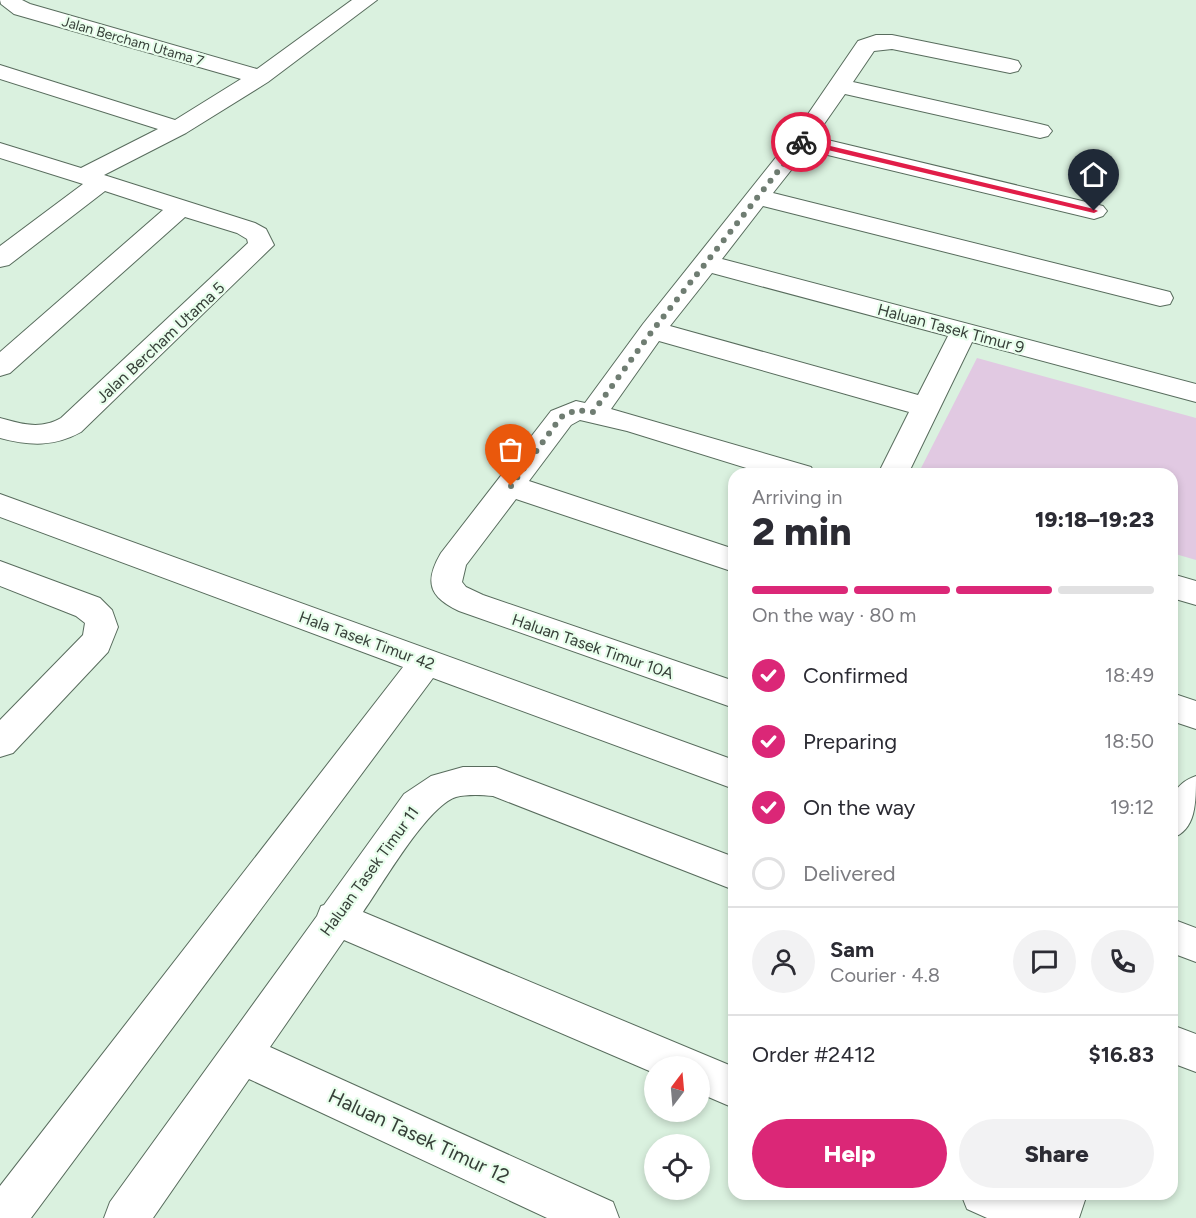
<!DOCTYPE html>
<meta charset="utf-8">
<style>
:root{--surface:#fff;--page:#f2f2f3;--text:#2b2b33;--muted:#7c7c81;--line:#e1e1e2;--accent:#db2777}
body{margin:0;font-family:Figtree,sans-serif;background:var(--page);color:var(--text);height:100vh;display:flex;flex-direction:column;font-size:22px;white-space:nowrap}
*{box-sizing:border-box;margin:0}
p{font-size:20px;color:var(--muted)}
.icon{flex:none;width:33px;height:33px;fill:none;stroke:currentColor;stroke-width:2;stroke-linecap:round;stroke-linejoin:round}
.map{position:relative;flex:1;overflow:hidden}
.panel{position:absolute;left:728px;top:468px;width:450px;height:732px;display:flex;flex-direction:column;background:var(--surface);border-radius:18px;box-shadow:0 3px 9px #0003}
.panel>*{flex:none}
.needle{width:39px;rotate:16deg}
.controls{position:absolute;left:644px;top:1056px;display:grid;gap:12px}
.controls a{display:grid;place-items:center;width:66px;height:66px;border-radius:50%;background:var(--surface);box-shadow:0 3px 9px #0003;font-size:30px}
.pin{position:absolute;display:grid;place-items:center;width:51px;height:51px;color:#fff;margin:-62px -26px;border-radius:50% 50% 50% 0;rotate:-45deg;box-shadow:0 0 6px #0007}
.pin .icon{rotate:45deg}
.courier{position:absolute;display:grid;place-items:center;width:60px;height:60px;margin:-30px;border:4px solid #e11d48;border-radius:50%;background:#fff;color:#222;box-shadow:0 2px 8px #0007}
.overview em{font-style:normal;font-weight:800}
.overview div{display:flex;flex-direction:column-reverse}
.overview{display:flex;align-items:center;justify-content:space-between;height:102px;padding:0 24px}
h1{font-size:39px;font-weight:800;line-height:45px}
.bar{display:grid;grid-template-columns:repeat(4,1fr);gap:9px 6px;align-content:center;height:72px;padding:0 24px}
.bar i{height:8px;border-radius:4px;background:var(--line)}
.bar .on{background:var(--accent)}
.bar p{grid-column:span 4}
.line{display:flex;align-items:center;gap:15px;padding:0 24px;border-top:2px solid var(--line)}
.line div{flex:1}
.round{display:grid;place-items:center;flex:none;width:63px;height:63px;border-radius:32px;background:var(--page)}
ol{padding:0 24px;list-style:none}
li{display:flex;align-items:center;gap:18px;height:66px}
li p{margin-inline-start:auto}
li .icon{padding:6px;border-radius:50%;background:var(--accent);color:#fff;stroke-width:4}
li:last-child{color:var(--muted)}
li i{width:33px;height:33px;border:3px solid var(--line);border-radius:50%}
.button{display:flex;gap:12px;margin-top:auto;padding:12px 24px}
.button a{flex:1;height:69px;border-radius:36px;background:var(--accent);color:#fff;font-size:24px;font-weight:800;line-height:69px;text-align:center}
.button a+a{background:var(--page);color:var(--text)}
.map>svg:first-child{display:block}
.green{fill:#e1c9e2}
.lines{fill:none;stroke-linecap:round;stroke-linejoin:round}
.minor-casing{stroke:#586c5d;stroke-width:2}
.minor{fill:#fff;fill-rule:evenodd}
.route{fill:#e11d48}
.done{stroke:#6f7d72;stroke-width:6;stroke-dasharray:0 10.8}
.labels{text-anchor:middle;stroke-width:4.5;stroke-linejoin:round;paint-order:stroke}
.far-street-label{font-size:14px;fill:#363f38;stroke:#e8feec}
.street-label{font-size:16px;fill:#363f38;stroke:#e8feec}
.near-street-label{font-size:20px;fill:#363f38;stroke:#e8feec}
</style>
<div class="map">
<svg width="1196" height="1218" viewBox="0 0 1196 1218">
<rect width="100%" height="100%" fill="#daf1df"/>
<!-- green -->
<path class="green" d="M977,358l219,60v142l-24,-7v-79h-254z"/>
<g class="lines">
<!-- minor casing -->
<g class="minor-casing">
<path id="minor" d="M0,0h22l8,4 227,65 95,-69h25l-109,82 -82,51 -82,42 151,48 11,6 8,16 -193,187c-27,15 -51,14 -81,6v-20c22,6 40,12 61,0l187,-175 -1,-4 -10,-6 -52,-16 -175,156 -10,3v-24l163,-142 -58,-19 -96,74 -9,2v-21l83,-62 -83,-26v-15l81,25 77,-39 -158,-50v-14l175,55 66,-41 -227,-65 -13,-10z
M876,35h16l118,24 8,2 3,5 -3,5 -8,2 -118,-24 -18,2 -21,31 187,42 8,2 4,5 -4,5 -8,2 -195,-44 -30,43 288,69 4,5 -4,5 -9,3 -287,-69 -34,43 397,99 3,6 -3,6 -10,2 -397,-100 -41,53 474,125v18l-224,-60 -64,132h-30l31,-62 -250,-71 -48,68 200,58 4,7h-49l-139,-43 -47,-11 -9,5 -42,56 205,68v23l-218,-73 -50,66 -4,17 4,5 17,8 251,86v27l-275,-97c-30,-14 -35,-29 -18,-58l110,-142 25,-10 9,2 58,-79 150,-188 65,-95zM712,273l236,63 -30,59 -248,-69z
M0,494l734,266v29l-301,-111 -402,540h-31v-32l403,-519 -403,-150z
M0,561l100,37 12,12 6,17 -10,25 -95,101 -13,4v-37l83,-85 2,-12 -9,-7 -76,-30z
M1172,574l24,7v24l-24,-7z
M1172,693l24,8v28l-24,-8z
M463,767h33l13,5 225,85v33l-241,-94c-11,-1 -25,-2 -37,1 -29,9 -74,88 -93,115l371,155v41l-35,-15v-27h-45v7l-310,-133 -74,107 343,155 6,16h-72l-298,-139 -96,139h-49l6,-16 207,-286 4,-10 3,-1 80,-111 27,-18z
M1196,776c0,27 0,54 -24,62 0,-28 -7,-51 24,-62z
M1172,919l24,9v34l-24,-9z
M1172,1025l24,9v38l-24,-9z
M961,1194h75l6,2 1,-2h44l-8,24h-92l-20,-9z"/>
</g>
<!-- minor -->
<use href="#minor" class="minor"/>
</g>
<!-- route -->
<path class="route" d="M801,139l293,70 4,2 -4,2 -296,-70z"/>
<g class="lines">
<!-- done -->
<path class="done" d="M511,486l50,-69 15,-7 17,2 60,-82 148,-188"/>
</g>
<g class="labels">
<!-- far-street labels -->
<g class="far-street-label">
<text transform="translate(133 41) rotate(16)" y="5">Jalan Bercham Utama 7</text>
</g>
<!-- street labels -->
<g class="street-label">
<text transform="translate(951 328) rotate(15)" y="6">Haluan Tasek Timur 9</text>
<text transform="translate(160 342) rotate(-43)" y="6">Jalan Bercham Utama 5</text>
<text transform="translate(367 640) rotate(20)" y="6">Hala Tasek Timur 42</text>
<text transform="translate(593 646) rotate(19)" y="6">Haluan Tasek Timur 10A</text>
<text transform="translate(369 871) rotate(-54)" y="6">Haluan Tasek Timur 11</text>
</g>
<!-- near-street labels -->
<g class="near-street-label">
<text transform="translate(419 1136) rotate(25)" y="7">Haluan Tasek Timur 12</text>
</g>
</g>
</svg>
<div class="controls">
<a><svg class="needle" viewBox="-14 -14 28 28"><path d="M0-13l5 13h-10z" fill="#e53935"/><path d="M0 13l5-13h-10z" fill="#7c7c81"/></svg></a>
<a><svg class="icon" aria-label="locate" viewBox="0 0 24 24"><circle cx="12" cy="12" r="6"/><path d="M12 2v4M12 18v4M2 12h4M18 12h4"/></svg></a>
</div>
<div class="pin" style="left:511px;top:486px;background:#ea580c"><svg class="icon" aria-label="bag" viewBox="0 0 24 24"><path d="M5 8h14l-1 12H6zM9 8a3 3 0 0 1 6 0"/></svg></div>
<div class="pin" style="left:1094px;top:211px;background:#1f2937"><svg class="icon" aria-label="home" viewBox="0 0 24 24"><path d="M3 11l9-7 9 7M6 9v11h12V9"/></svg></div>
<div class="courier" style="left:801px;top:142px"><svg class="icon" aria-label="bike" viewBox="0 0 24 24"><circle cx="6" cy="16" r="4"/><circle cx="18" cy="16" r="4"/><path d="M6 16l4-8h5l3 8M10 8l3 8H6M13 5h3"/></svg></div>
<section class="panel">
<div class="overview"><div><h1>2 min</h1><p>Arriving in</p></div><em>19:18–19:23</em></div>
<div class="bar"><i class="on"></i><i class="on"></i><i class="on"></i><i></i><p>On the way · 80 m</p></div>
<ol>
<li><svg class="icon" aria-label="check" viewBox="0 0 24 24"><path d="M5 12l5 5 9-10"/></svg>Confirmed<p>18:49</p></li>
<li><svg class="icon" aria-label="check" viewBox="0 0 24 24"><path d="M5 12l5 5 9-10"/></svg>Preparing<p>18:50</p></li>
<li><svg class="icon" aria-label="check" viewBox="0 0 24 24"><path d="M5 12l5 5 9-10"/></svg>On the way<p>19:12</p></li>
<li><i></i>Delivered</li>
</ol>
<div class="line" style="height:108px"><a class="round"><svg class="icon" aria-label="person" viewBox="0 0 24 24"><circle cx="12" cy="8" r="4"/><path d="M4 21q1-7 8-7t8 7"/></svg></a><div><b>Sam</b><p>Courier · 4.8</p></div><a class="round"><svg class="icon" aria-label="chat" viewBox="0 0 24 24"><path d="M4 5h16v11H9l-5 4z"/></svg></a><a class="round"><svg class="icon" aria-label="phone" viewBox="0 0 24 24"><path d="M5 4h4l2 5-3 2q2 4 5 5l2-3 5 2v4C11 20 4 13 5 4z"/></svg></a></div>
<div class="line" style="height:78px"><div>Order #2412</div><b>$16.83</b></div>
<div class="button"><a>Help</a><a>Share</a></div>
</section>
</div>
